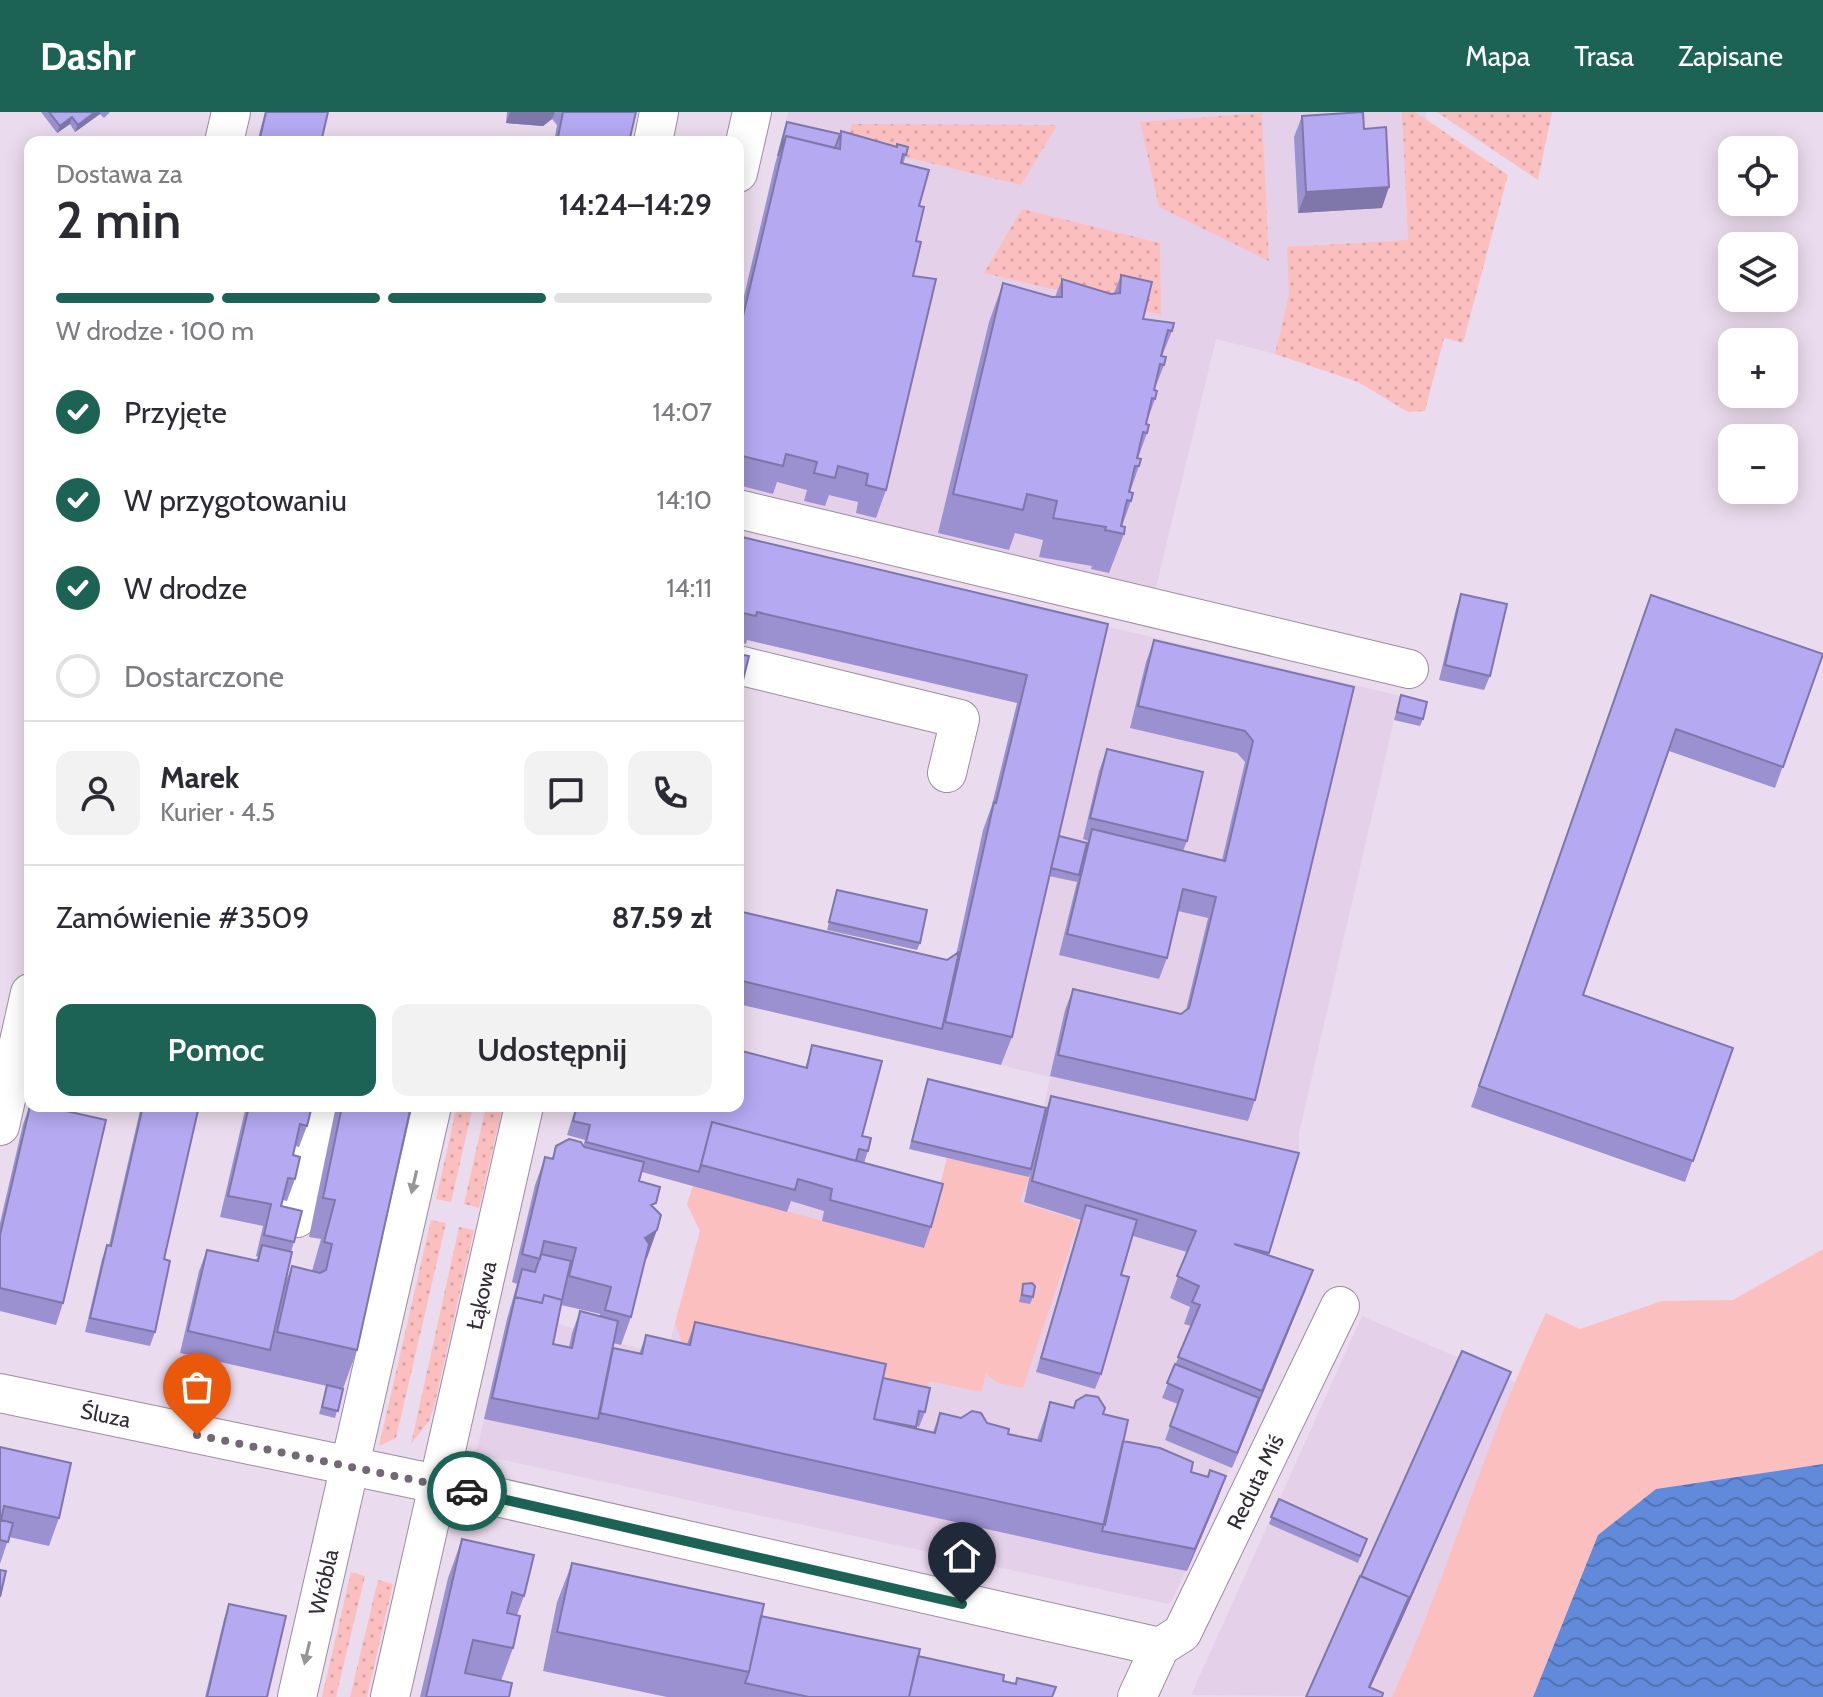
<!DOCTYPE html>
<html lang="pl">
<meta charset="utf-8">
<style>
:root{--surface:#fff;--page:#f2f2f3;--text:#2b2b33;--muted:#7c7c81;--line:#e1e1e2;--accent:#1d6355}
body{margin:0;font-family:Cabin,sans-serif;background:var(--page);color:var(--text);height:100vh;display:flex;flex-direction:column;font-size:30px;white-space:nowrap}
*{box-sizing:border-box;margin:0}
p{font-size:26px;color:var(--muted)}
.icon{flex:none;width:44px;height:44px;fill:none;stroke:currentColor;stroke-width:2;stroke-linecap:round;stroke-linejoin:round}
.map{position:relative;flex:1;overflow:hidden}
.details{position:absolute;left:24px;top:24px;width:720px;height:976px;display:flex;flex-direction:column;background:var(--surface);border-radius:16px;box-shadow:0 4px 20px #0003}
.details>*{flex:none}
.fabs{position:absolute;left:1718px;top:24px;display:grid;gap:16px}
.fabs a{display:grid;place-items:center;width:80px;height:80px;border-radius:16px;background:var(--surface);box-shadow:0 4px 20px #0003;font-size:40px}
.pin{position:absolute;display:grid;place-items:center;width:68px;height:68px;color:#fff;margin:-82px -34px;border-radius:50% 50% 50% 0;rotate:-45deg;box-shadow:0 0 8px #0007}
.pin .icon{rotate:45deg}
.courier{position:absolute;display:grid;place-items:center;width:80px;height:80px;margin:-40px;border:6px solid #1d6355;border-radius:50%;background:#fff;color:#222;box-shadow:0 2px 10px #0007}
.headline em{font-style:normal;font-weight:600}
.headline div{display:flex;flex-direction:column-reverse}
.headline{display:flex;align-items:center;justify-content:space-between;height:136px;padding:0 32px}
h1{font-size:52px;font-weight:600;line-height:60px}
.bar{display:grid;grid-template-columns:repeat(4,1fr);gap:12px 8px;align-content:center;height:96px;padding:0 32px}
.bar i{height:10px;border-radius:6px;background:var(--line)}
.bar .on{background:var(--accent)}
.bar p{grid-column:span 4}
.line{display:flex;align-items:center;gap:20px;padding:0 32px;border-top:2px solid var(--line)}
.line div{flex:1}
.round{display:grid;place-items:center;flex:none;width:84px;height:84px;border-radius:16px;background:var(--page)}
ol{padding:0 32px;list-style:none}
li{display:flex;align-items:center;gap:24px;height:88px}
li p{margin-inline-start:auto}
li .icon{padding:8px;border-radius:50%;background:var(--accent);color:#fff;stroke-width:4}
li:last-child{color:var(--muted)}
li i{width:44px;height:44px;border:4px solid var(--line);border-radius:50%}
.cta{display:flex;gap:16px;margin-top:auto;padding:16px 32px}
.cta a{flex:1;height:92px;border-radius:16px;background:var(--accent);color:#fff;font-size:32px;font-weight:600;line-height:92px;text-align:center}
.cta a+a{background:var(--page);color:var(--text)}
header{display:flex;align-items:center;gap:48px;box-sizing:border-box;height:112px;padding:0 40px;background:var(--accent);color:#fff}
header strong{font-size:38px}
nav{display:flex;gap:44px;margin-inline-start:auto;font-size:28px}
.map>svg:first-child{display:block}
.built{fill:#e5d0ea}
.grass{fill:url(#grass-dots)}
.park{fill:#fcbfc0}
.water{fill:url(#water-waves)}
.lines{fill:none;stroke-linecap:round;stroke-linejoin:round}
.minor-casing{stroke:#9b8c9e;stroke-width:40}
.minor{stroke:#fff;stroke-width:38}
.wall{fill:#9c91d0;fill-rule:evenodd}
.shaded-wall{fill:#7f76a9}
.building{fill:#b5a9f2;stroke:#7f76a9;stroke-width:2}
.oneway{fill:#989599}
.done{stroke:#726974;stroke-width:8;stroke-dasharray:0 14.4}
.route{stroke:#1d6355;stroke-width:10}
.labels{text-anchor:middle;stroke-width:7;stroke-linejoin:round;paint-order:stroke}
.street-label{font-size:22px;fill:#312b33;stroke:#fff}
</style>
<header>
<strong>Dashr</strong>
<nav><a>Mapa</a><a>Trasa</a><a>Zapisane</a></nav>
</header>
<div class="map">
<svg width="1823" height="1585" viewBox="0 0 1823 1585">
<defs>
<pattern id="grass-dots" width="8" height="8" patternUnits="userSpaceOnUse" patternTransform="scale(2)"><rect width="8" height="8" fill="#fcbfc0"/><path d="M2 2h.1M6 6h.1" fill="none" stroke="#d8a4a5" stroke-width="1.8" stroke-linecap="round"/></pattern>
<pattern id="water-waves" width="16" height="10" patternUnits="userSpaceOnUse" patternTransform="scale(2)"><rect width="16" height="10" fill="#618ada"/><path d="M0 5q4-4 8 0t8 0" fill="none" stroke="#5171b1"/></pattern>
</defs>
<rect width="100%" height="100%" fill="#ebdbee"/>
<!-- built -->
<path class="built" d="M788,0h638l8,157 -134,91 -84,-21 -62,257 -416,-100v-176z
M1105,514l321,76 -6,24 -26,-6 -95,413v19l-27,93 -102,52 21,11 1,18 62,86 -82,189 -4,3 -692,-150 31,-135 30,-2 129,40 34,-126 -13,-27 6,-18 243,18 11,-46 82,18 21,-99 -49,-12z
M1362,1204l153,66 -90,244 -33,71 -201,-2z"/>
<!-- grass -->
<path class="grass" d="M1402,0h13l93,63 -45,168 -19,-5 -19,73 -17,1 -50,-30 -83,-28 14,-59 -2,-48 121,-7z
M1437,0h115l-14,68z
M1262,1l7,148 -110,-54 -19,-85z
M852,12l205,1 -36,60 -174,-42z
M1022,97l138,34 1,72 -177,-42z
M457,994h16l-22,96 -15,-3z
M486,994h17l-24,102 -15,-4z
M431,1108l15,3 -50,215 -17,8z
M459,1115l15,3 -40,177 -5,14 -18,23z
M351,1460l14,4 -29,121h-14z
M378,1468l15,4 -26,113h-17z"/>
<!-- park -->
<path class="park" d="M947,1046l82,19 -9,25 59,19 -56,167 -25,-5 -12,-9 -5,18 -52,-11 -4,22 -240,-53 -10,-27 25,-92 -13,-27 6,-18 230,62z
M1823,1137v215l-167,25 -58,46 -65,162h-141c58,-125 94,-260 154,-384l34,16 82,-28 71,-1z"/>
<!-- water -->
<path class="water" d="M1823,1352v233h-290l65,-162 58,-46z"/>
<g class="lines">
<!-- minor casing -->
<g class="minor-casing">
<g id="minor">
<path d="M224,30l7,-30"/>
<path d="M653,30l6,-30"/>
<path d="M738,61l14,-61"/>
<path d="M738,397l671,160"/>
<path d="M738,553l222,54 -13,54"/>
<path d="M0,1014l30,-133"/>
<path d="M297,1106l24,-112"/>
<path id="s1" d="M0,1281l461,96 699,158"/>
<path id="s2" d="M1160,1535l22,-14 158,-327"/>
<path id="s3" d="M297,1585l135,-591"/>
<path id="s4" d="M390,1585l134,-591"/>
<path d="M1137,1585l23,-50"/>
</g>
</g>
<!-- minor -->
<use href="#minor" class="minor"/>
</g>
<!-- wall -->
<path class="wall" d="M41,0h69l-6,6 -4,-4 -25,18 -5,-8 -13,9z
M265,0h63l-7,30h-64z
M507,0h129l-7,30h-75l3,-17 -5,-6 -9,7 -37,-3z
M1302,4l62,13 18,79 -84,5 -4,-76z
M787,10l53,12 1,-3 65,24 -3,9 16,42 -6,70 -27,214 -10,28 -20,-5 2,-11 -29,-7 -4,11 -21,-5 3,-11 -30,-8 -4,12 -35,-9v-163l37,-158z
M1121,163l22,44 29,12 -10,25 2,9 -10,26 1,8 -9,25 1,9 -9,25 1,8 -9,26 1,9 -9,25 2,8 -15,39 -18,-4 1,-3 -53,-9 4,-17 -28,-7 -6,17 -71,-17 51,-211 14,-39 49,14h3l7,-18 49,15 3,-1z
M738,424l370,88 -49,212 28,7 1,-2 -5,-2 16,-68 8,-22 80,92 -4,10 39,9 23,-98 -8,-9 -107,-25 16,-66 8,-22 200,47 -99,413 -7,21 -198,-45 15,-66 8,-21 108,25 5,-4 22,-92 -30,-7 -11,47 -8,21 -100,-24 18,-73 -28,-6 -37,161 -11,28 -263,-61v-93l209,49 9,-5 27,-125 9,-25 25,-102 -270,-63 -1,4 -8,-2z
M1461,482l29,82 -6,14 -45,-10 17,-71z
M1651,483l172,59 -48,134 -106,-37 -86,244 150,53 -48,134 -214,-75z
M1401,583l22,24 -3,7 -26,-6z
M837,778l83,53 -3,7 -90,-20z
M812,933l50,91 6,15 -4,12 67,64 -7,21 -102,-27 2,-10 -33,-10 -4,11 -145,-40 -3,9 15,27 -7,50 -2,2 -14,57 -10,28 -8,-2 -3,13 3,-8 26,6 7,-19 41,9 8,-22 188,56 42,34 -6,15 -3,-1v2l17,4 7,-19 47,10 21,11 29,6 13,-38 23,5 3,-6 27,13 20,27 68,31 16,4 3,-6 16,6 -8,22 -31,73 -92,-18 -505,-112 -106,-22 23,-100 10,-35 -5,-2 23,-97 10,-28 7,2 4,-13h27l2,-6 -18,-5 9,-29h162l67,-38zM561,1193l39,9v2l-20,-5 -8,22 -3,14 -16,-3z
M928,967l117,34 6,-17 248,57 -31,102 45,15 -81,198 -67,-28 13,-36 -16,-6 29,-72 -7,-2 6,-17 -20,-9 17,-46 -54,-16 -12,39 -20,99 -6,15 -59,-17 45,-152 -57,-18 7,-32 -2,7 -120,-28z
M30,993l33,198 -7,22 -56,-14v-88l23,-99z
M141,994h58l-35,153 -9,73 -5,14 -65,-14 17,-73 5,-14h2z
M246,994h66l-5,20 -8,21 -4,-1 -2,9 2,24 -8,22 -4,-1 -2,6 13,36 -3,10 -6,31 7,-17 20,5 9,-32 -12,-2 27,-131h75l-54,244 -14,39 -8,29 -16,-4 8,-28 -147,-33 19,-82 8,-21 49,10 2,-3 -2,-1 7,-30 -43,-9z
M1023,1172l10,13 -3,7 -11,-2z
M0,1335l59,71 -10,28 -40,-9 -9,27z
M1279,1387l88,40 -9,24 -89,-39z
M462,1427l62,57 -7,19 -4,33 -12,33 8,16h-89l28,-119z
M572,1451l189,53 157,40 85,25 12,3 2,-6 36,19h-386l-124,-26 14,-69z
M229,1492l38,93h-62l19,-78z"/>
<!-- shaded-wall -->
<path class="shaded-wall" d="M95,0h5v2l-25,18 3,-7z
M510,0h45l-3,7 -9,7 -37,-3z
M72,5l-2,7 -13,9 3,-7z
M1389,75l-7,21 -84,5 8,-21z
M657,1118l-10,28 -12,8 10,-28z
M1313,1158l-8,22 -73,176 30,-77z
M1508,1267l-106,240 -36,78 3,-10z
M1226,1364l-8,22 -31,73 8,-22z"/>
<!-- building -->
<path class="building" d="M49,0h46l-17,13 -6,-8 -12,9z
M266,0h62l-7,30h-62z
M563,0h73l-7,30h-72z
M1363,0l1,17 22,-2 3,60 -83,5 -4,-76z
M787,10l53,12 -5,14 -49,-12 -8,20z
M841,19l56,16v-3l11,3 -2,8 -3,-1 -2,9 28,7 -10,36 5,1 -8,34 5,1 -8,34 23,3 -50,211 -20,-5 2,-11 -30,-8 -3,12 -21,-5 3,-11 -31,-8 -3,12 -45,-11v-118l48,-201 54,13z
M1121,163l31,7 -9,37 31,4 -2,8 -4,-1 -7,26 5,1 -2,8 -4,-1 -6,26 3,1 -2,8 -3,-1 -6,26 3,1 -2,8 -4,-1 -6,26 4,1 -2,7h-4l-6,26 4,1 -2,8 -4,-1 -6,26 4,1 -1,7 -19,-4 1,-3 -53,-9 4,-17 -30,-7 -4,16 -70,-16 50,-211 49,14h10v-18l49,15 9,-1z
M738,424l370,88 -96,413 -67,-15 49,-220 2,1 31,-128 -270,-63 -1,4 -18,-4z
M1461,482l46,10 -17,72 -45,-11z
M1651,483l172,59 -40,113 -107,-38 -93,266 150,53 -40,113 -214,-75z
M1154,528l200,47 -99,413 -197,-45 15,-66 108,25 8,-6 27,-111 -33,-8 -16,69 -100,-24 25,-105 133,32 28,-120 -8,-10 -107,-25z
M738,542l11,2 -11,44z
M1401,583l26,7 -4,17 -26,-7z
M1107,637l96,23 -16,69 -97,-23z
M1059,724l28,7 -8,32 -28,-7z
M837,778l90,20 -7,33 -91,-21z
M738,799l209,49 12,-8 -17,77 -204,-49z
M812,933l70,16 -20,75 9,2 -3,13 -9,-2 -3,12 -144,-39 -13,50 -113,-30 4,-17 -17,-4 4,-15h161v-56l69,18z
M928,967l118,29 -15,61 -119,-28z
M1051,984l248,57 -30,100 -35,-9 79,26 -51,121 -84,-34 22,-52 -8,-3 7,-16 -22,-10 19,-45 -164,-50z
M30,994h14l62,14 -43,183 -63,-15v-53z
M143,994h56l-35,153 6,2 -15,71 -65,-14 17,-73 4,1z
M249,994h63l-5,20 -7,-2 -7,31 7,2 -5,22 -7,-1 -7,28 21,5 -8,31 -30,-7 7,-31 -43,-8z
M342,994h69l-54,244 -80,-18 15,-66 28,7 6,-3 6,-26 -8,-2 11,-42 -12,-2z
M712,1010l231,62 -12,43 -101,-27 2,-11 -34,-10 -3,11 -94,-25z
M569,1027l12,3 3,5 60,15 -5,19 21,6 -4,16 -5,2 10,10 -4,15 -12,8 4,6 -18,73 -26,-7 6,-23 -42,-11 7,-28 -32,-7 -4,18 -18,-5 23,-97 8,2 3,-13z
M1086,1093l51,15 -16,55 8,2 -28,97 -60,-16z
M262,1133l30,7 -22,98 -82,-19 19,-81 51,11z
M541,1142l30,7 -9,39 -18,-5 -2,8 -27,-6 7,-28 13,3z
M1032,1171l3,3 -2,11 -11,-2 1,-11z
M544,1183l18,5 -9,44 19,4 8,-37 38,10 -20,98 -106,-21 23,-101 27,6z
M695,1210l191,42 -12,55 61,14 5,-20 21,5 11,-7 9,2 6,10 22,6 -1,5 33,7 9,-39 24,6 2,-7 10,-6 12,2 7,11 -2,6 25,6 -23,105 -505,-112 13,-65 29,6 4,-19 44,10z
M1462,1239l49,21 -107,239 5,-14 -48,-21z
M1175,1252l84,34 -22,55 -67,-27 13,-36 -16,-7z
M883,1266l47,10 -5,24 -6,-1 -3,16 -42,-8z
M327,1273l16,4 -5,22 -16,-4z
M1123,1329l37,7 33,14 -2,10 17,5 2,-7 16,6 -31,73 -93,-18z
M0,1335l71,16 -12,55 -55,-12 -3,14 12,3 -5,19 -8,-2z
M1279,1387l88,40 -7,17 -89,-39z
M462,1427l72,16 -10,41 -12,-4 -5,21 13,3 -7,32 -40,-8 -8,33 47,10 -3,14h-83z
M572,1451l192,41 -15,68 -192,-40z
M0,1458l6,1 -6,26z
M1360,1464l49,21 -40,90 14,6 -1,4h-76z
M229,1492l57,12 -19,81h-60z
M761,1504l159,33 -11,48h-100l-64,-14 4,-11z
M918,1544l86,19 -1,6 13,3 1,-6 39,9 -4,10h-143z"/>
<!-- one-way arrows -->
<defs><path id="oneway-solid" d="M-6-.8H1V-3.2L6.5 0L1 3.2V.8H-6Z" transform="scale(2)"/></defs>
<g class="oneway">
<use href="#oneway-solid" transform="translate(414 1070) rotate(103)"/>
<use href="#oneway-solid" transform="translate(307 1541) rotate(103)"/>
</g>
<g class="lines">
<!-- done -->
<path class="done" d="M197,1323l270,56"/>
<!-- route -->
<path class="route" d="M467,1379l495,113"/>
</g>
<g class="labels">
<!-- street labels -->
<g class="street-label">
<text dy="8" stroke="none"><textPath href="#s4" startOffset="412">Łąkowa</textPath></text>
<text dy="8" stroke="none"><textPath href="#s1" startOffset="108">Śluza</textPath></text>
<text dy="8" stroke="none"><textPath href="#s2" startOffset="194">Reduta Miś</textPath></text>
<text dy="8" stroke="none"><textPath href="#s3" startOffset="118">Wróbla</textPath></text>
</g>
</g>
</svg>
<div class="fabs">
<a><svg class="icon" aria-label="locate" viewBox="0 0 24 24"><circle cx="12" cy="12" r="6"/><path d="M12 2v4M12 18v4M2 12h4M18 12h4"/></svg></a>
<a><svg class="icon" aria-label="layers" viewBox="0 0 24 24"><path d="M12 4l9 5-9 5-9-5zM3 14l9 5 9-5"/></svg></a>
<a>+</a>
<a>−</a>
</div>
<div class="pin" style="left:197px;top:1323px;background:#ea580c"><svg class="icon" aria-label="bag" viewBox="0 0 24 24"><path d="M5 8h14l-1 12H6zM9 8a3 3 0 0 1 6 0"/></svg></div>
<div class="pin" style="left:962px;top:1492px;background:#1f2937"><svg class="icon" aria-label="home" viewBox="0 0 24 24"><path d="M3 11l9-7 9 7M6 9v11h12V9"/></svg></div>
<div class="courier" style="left:467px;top:1379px"><svg class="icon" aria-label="car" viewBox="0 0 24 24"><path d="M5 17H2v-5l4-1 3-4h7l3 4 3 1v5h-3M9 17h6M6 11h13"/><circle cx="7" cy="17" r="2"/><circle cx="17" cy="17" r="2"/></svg></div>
<section class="details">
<div class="headline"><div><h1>2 min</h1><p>Dostawa za</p></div><em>14:24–14:29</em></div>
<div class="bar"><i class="on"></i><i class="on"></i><i class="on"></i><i></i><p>W drodze · 100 m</p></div>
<ol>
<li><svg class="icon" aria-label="check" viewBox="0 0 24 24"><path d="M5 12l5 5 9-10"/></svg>Przyjęte<p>14:07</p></li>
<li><svg class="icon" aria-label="check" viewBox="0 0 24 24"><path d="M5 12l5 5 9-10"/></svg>W przygotowaniu<p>14:10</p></li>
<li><svg class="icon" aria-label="check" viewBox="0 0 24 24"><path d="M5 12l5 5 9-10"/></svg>W drodze<p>14:11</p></li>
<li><i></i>Dostarczone</li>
</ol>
<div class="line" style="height:144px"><a class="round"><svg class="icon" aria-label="person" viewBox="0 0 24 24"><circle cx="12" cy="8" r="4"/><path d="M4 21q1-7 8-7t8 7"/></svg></a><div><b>Marek</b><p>Kurier · 4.5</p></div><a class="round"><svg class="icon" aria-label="chat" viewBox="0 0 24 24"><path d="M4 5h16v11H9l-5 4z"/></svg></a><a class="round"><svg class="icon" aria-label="phone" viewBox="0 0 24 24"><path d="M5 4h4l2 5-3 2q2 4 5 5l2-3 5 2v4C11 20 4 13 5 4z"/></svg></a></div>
<div class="line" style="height:104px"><div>Zamówienie #3509</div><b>87.59 zł</b></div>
<div class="cta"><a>Pomoc</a><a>Udostępnij</a></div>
</section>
</div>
